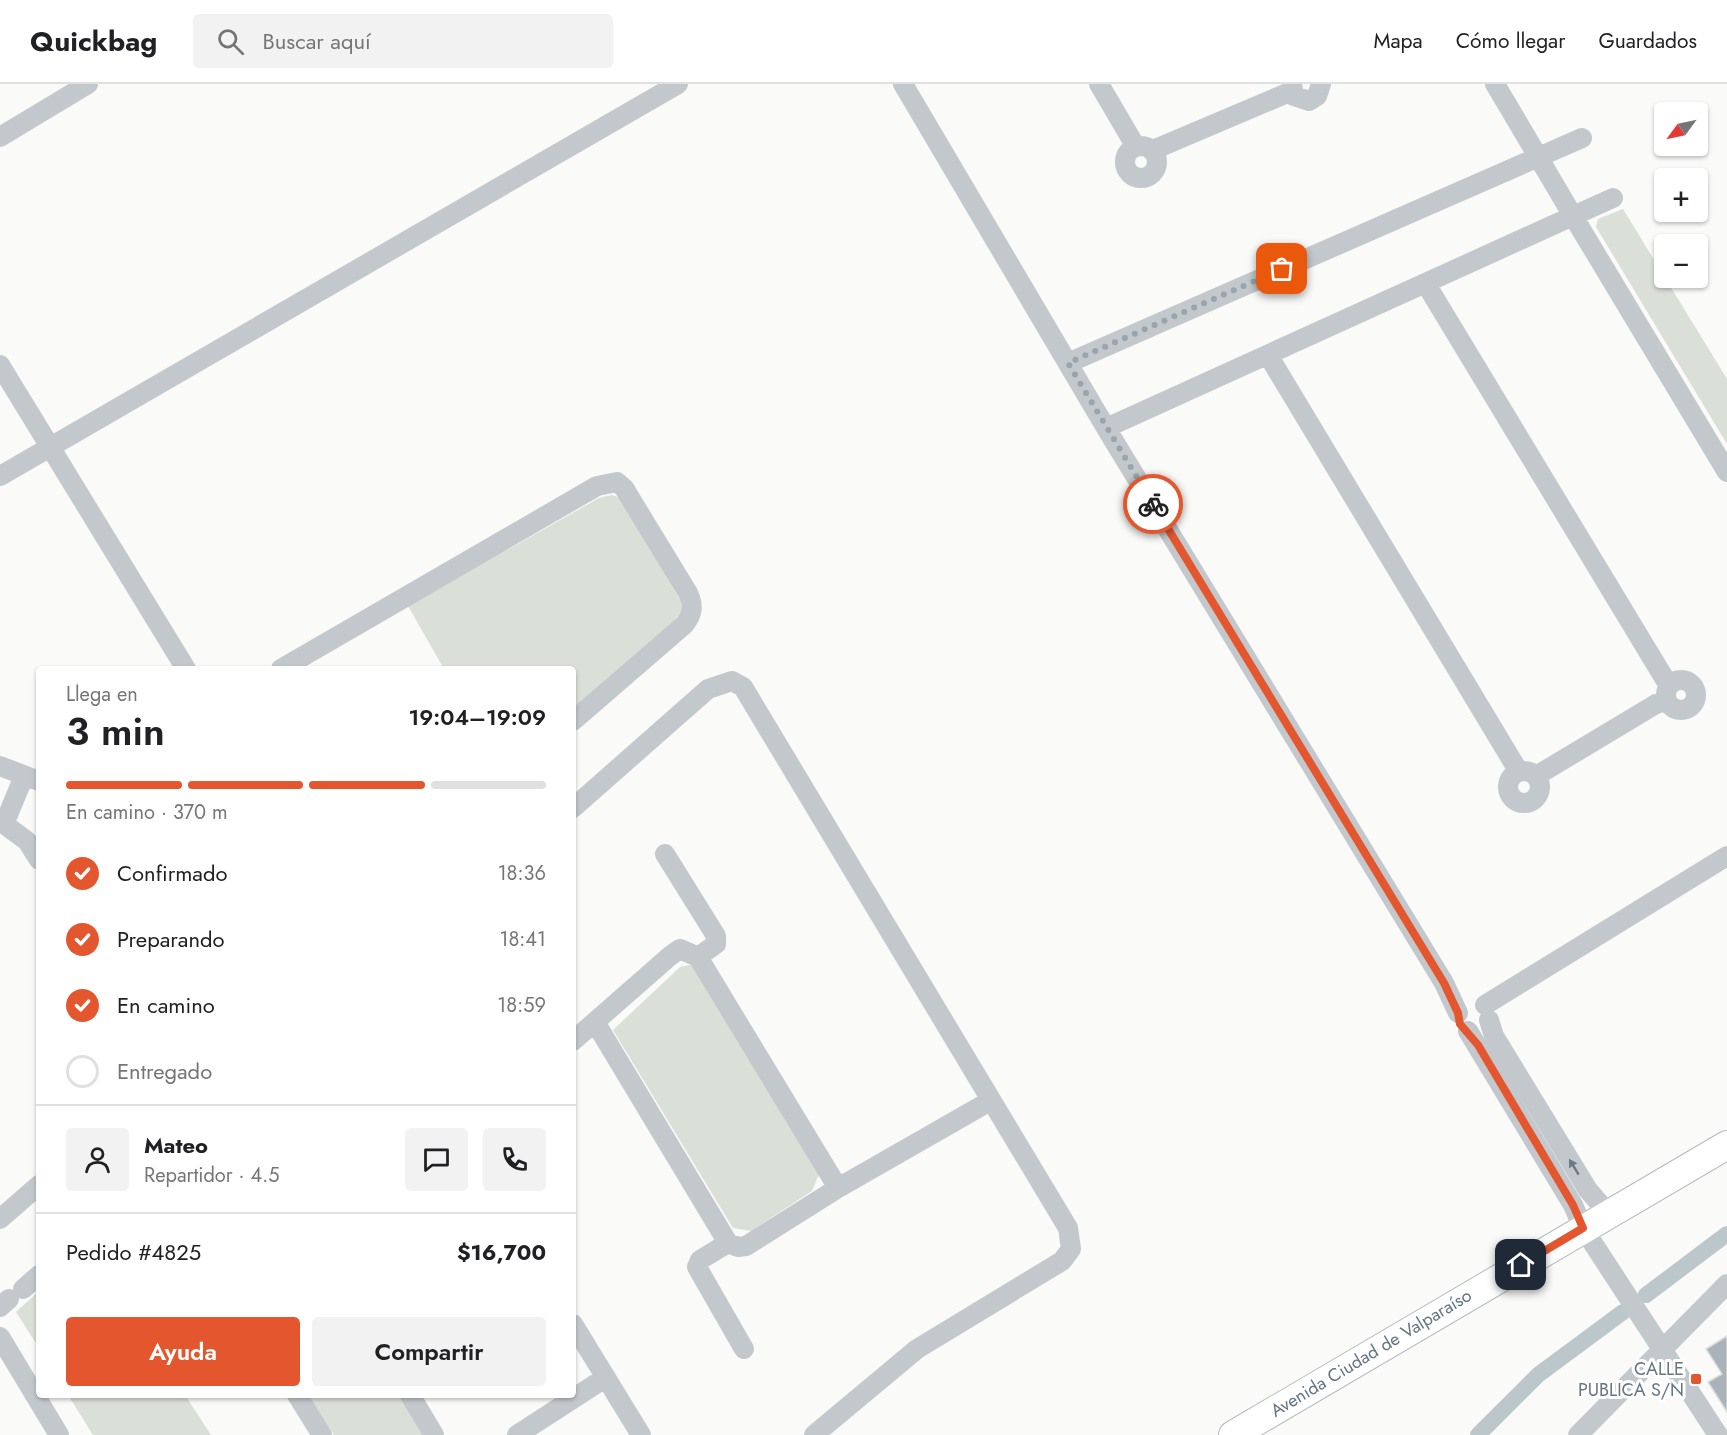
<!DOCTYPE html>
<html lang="es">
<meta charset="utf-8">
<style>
:root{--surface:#fff;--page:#f2f2f2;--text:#202124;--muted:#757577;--line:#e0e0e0;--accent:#e4572e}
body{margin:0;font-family:Jost,sans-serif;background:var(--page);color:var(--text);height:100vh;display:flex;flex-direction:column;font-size:22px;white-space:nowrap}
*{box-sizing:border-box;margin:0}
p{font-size:20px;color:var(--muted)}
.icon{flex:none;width:33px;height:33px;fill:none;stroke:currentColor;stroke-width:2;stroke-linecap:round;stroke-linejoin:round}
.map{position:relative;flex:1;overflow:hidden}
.drawer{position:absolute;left:36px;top:582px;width:540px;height:732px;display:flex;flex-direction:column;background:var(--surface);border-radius:6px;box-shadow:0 2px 4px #0004}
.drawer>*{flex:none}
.needle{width:39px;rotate:237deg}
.fabs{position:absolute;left:1654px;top:18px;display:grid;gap:12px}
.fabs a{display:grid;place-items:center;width:54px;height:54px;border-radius:6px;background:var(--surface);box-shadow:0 2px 4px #0004;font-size:30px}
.pin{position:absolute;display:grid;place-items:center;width:51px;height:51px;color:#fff;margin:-26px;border-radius:12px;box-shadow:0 3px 9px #0006}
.courier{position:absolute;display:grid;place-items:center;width:60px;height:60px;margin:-30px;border:4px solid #e4572e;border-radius:50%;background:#fff;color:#222;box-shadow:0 2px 8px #0007}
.headline em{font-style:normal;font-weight:600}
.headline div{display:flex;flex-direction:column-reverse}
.headline{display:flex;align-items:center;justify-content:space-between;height:102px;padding:0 30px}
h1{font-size:39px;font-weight:600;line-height:45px}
.bar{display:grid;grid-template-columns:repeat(4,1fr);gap:9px 6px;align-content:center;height:72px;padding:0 30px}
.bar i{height:8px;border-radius:4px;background:var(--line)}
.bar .on{background:var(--accent)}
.bar p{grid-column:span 4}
.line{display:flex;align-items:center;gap:15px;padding:0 30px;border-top:2px solid var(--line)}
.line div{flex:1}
.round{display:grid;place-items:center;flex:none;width:63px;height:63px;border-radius:6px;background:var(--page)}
ol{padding:0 30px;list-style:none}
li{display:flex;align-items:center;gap:18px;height:66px}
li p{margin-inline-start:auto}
li .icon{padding:6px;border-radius:50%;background:var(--accent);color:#fff;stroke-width:4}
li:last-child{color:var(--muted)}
li i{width:33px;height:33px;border:3px solid var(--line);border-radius:50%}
.cta{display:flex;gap:12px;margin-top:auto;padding:12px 30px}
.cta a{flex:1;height:69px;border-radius:6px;background:var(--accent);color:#fff;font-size:24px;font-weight:600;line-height:69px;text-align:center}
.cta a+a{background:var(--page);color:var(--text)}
header{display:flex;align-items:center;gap:36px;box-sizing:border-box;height:84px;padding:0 30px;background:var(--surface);border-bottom:2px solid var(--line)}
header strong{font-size:28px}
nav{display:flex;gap:33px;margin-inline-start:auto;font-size:21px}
.search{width:420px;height:54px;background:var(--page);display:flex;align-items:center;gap:15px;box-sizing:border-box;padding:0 21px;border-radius:6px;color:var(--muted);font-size:22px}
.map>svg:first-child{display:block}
.green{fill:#dadfd7}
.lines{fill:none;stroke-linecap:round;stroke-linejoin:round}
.canal{stroke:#bbc7cb;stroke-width:16}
.building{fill:#aab3b9;stroke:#dcdcda;stroke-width:1.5}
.secondary-casing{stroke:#b3babf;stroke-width:30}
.minor{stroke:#c3c8cc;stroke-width:20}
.secondary{stroke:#fff;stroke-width:28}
.oneway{fill:#6a7a87}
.done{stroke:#99a4ac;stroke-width:6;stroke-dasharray:0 10.8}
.route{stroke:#e4572e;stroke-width:8}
.poi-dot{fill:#e4572e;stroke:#fff;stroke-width:2}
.labels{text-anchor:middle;stroke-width:6;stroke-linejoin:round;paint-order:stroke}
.street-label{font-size:18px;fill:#657683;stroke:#fff}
.poi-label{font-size:18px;fill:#657683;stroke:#fff;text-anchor:end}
</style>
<header>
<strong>Quickbag</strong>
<div class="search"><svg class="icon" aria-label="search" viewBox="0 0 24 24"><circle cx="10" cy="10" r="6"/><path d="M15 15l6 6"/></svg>Buscar aquí</div>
<nav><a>Mapa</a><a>Cómo llegar</a><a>Guardados</a></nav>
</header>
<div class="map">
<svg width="1727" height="1351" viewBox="0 0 1727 1351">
<rect width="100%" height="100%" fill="#fafaf8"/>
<!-- green -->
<path class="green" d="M1623,125l104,170v65l-131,-217 2,-8z
M612,411l9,3 60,104 1,8 -7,10 -102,89v-40h-129l-36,-63 191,-108z
M694,880l126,208 -8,19 -61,40 -18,-3 -120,-198 67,-63z
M39,1207v57l-23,-36z
M68,1311h117l26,40h-118z
M308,1311h93l25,40h-92z"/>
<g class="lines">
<!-- canal -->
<path class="canal" d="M1646,1211l81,-61
M1478,1351l60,-60 85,-63"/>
</g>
<!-- building -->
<path class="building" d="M1727,1252v76l-19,-30 14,-8 -16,-25z"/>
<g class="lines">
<!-- secondary casing -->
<g class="secondary-casing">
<path id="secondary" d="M1233,1351l494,-290"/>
</g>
<!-- minor -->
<path class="minor" d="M903,0l203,344
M1099,0l37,63
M1292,0l2,12 15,5 8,-5 4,-12
M1495,0l78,132 40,-18
M0,53l88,-53
M1125 78a16 16 0 1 1 32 0a16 16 0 1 1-32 0Z
M1153,66l139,-59
M1426,200l243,402
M1268,271l251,417
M1068,279l514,-225
M0,281l186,304
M0,392l678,-392
M281,585l316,-183 20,-4 7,6 64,105c6,13 5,21 -4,32l-111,96
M1666 611a15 15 0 1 1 30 0a15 15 0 1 1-30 0Z
M0,682l39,15
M1508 703a16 16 0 1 1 32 0a16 16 0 1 1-32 0Z
M1536,692l120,-72 11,-4
M573,724l135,-119 24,-8 11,6 325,541 3,21 -9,12 -145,88 -103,86
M0,737l27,20 12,19
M5,738l19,-46
M665,770l51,82v8l-18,13
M1485,921l242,-149
M1458,929l-14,-30 -338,-555 467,-212 154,256
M1489,936l5,16 94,154 20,23
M595,938l133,221 10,4 8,-1 92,-58 152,-87
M1468,947l105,174 10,23 135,207
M573,957l97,-85 10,-7 18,8 140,231
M0,1135l39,-34
M728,1159l-28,17 -3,7 47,82
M23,1205l16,-14
M0,1223l9,-8
M573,1240l68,111
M0,1253l59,98
M297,1311l25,40
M410,1311l24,40
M517,1351l88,-57
M1578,1351l149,-151"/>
<!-- secondary -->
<use href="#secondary" class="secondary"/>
</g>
<!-- one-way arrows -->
<defs><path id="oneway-solid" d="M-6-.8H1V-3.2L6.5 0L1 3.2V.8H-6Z" transform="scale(1.5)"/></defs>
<use class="oneway" href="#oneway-solid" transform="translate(1574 1083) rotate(-121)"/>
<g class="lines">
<!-- done -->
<path class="done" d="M1153,420l-85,-141 214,-94"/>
<!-- route -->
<path class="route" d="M1153,420l291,479 14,30 2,11 18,21 95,160 10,23 -62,37"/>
</g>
<!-- markers -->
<rect class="poi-dot" x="1690" y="1289" width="12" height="12" rx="3"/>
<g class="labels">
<!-- street labels -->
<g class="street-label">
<text transform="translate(1371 1269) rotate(-31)" y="6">Avenida Ciudad de Valparaíso</text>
</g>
<!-- poi labels -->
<g class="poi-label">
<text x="1684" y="1291">CALLE<tspan x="1684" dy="21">PUBLICA S/N</tspan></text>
</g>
</g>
</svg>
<div class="fabs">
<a><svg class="needle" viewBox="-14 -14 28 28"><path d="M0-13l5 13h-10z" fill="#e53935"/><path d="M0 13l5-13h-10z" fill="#757577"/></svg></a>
<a>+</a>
<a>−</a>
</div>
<div class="pin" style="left:1282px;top:185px;background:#ea580c"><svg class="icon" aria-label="bag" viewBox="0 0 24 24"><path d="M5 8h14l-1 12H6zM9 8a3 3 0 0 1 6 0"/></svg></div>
<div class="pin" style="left:1521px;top:1181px;background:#1f2937"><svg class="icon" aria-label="home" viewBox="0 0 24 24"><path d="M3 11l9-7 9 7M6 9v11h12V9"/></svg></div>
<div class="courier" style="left:1153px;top:420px"><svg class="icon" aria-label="bike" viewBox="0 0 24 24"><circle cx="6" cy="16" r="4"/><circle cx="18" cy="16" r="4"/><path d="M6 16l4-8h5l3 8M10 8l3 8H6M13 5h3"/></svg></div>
<section class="drawer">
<div class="headline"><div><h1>3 min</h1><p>Llega en</p></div><em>19:04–19:09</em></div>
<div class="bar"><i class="on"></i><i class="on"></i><i class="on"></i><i></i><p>En camino · 370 m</p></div>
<ol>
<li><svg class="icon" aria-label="check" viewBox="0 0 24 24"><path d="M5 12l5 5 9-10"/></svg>Confirmado<p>18:36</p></li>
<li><svg class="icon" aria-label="check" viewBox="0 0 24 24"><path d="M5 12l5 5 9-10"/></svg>Preparando<p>18:41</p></li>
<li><svg class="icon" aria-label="check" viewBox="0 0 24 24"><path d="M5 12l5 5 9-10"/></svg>En camino<p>18:59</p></li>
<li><i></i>Entregado</li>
</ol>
<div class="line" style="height:108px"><a class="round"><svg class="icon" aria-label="person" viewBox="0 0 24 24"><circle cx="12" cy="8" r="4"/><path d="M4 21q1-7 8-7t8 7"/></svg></a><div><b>Mateo</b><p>Repartidor · 4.5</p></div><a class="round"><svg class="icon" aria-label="chat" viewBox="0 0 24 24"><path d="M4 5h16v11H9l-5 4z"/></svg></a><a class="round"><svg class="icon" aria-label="phone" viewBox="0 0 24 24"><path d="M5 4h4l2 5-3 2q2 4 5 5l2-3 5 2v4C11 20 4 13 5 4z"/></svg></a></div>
<div class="line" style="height:78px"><div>Pedido #4825</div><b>$16,700</b></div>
<div class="cta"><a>Ayuda</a><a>Compartir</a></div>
</section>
</div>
